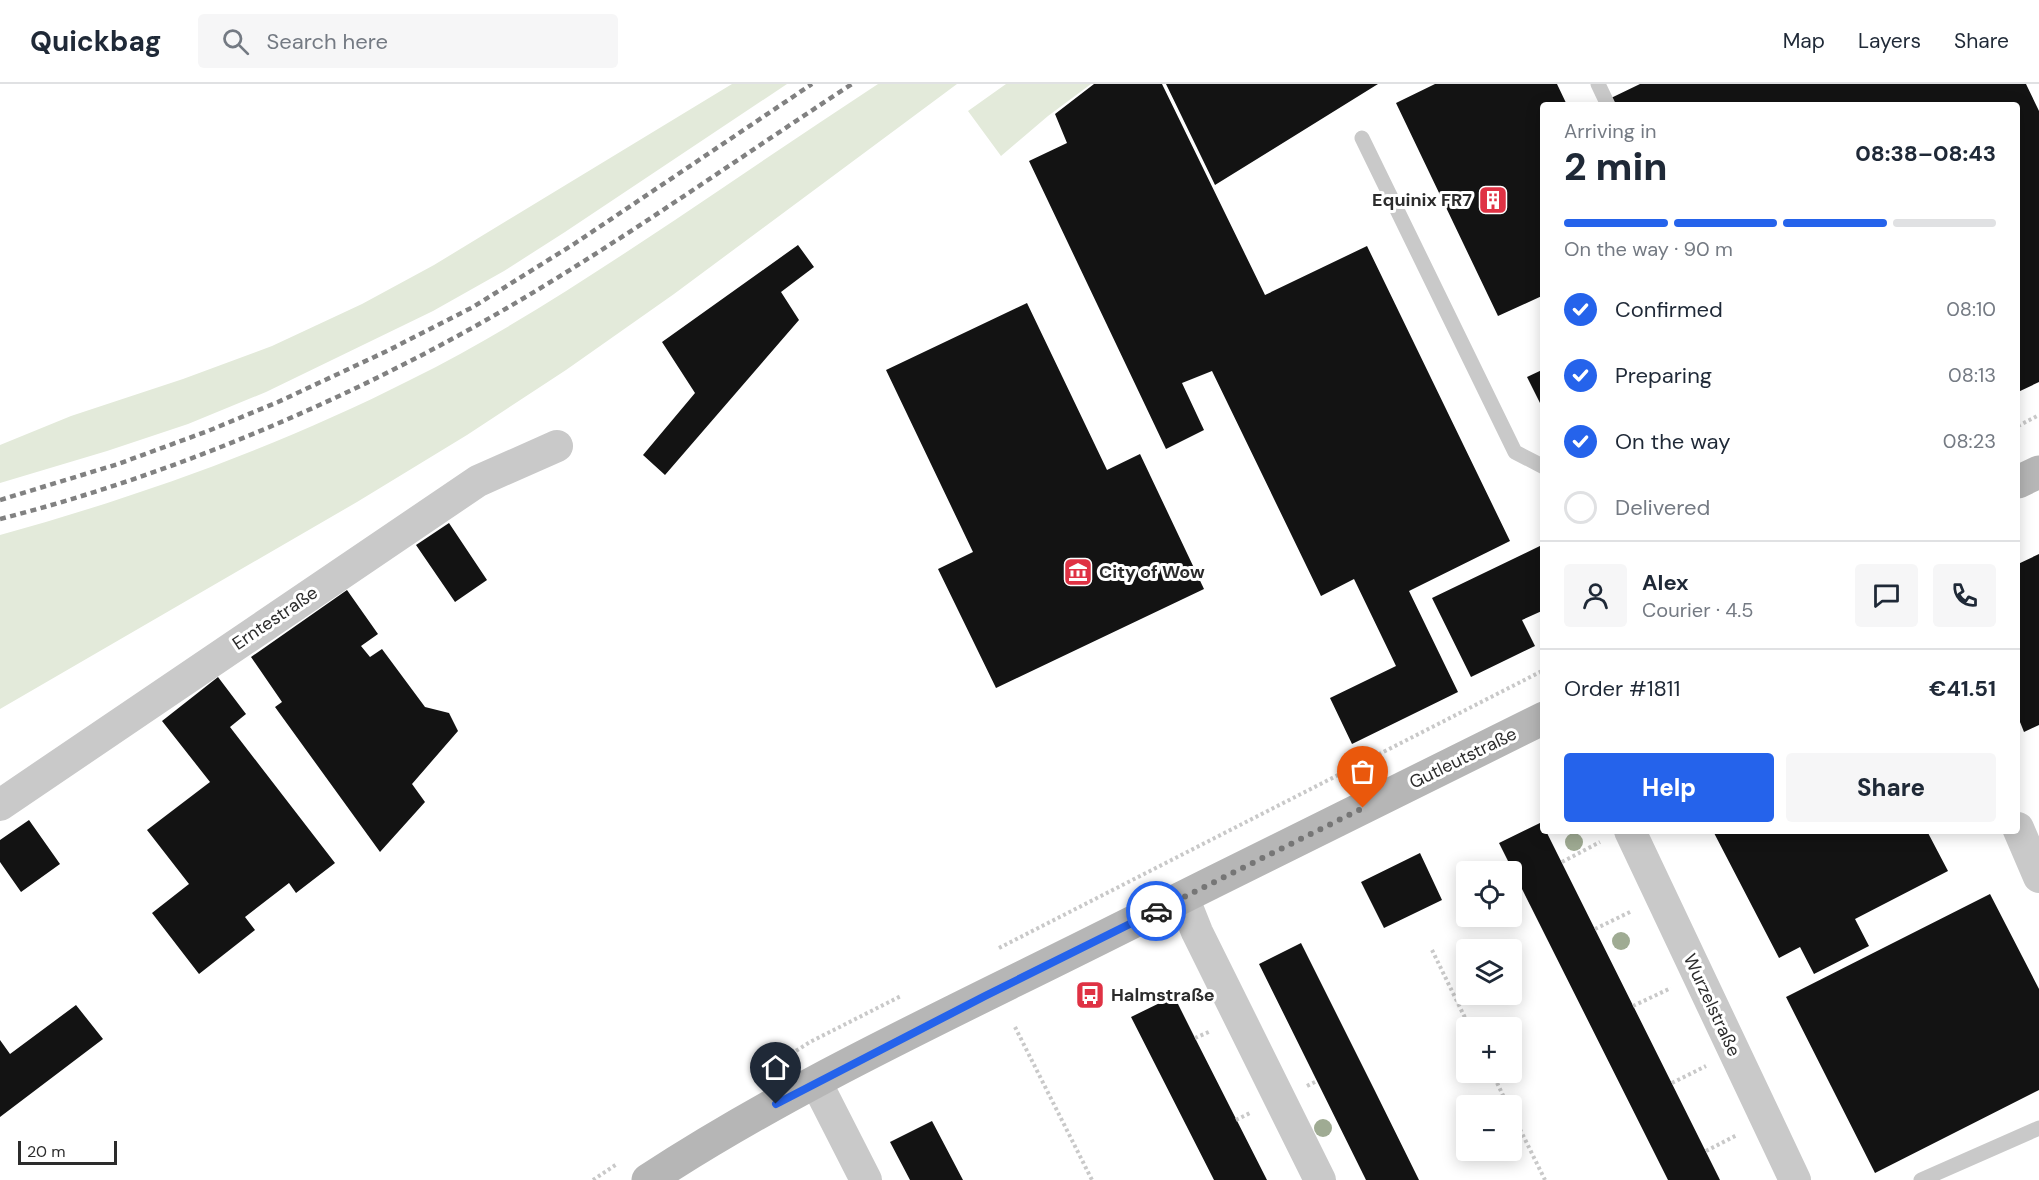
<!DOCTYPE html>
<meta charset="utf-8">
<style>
:root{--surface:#fff;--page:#f6f6f7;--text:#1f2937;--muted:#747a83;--line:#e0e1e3;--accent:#2563eb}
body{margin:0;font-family:"DM Sans",sans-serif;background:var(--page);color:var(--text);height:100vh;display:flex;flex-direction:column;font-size:22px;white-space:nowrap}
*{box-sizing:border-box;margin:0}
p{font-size:20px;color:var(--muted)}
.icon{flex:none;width:33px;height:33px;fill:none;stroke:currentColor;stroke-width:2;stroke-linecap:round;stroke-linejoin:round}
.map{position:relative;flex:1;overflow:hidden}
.side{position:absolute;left:1540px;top:18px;width:480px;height:732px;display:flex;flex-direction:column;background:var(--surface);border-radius:6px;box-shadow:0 3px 15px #0003}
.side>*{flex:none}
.buttons{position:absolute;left:1456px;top:777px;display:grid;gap:12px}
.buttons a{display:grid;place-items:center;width:66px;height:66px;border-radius:6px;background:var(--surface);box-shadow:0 3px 15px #0003;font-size:30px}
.scale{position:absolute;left:18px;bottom:15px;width:99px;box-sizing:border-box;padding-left:6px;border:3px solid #2c2c2c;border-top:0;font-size:16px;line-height:21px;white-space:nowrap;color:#2c2c2c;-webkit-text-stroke:4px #fff;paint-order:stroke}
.pin{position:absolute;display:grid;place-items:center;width:51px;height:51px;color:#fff;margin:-62px -26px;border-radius:50% 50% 50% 0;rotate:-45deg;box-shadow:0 0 6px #0007}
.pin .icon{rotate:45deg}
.courier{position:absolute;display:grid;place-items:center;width:60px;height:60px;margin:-30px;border:4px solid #2563eb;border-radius:50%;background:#fff;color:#222;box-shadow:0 2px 8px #0007}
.headline em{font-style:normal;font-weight:800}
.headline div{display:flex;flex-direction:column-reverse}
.headline{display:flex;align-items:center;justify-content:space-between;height:102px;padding:0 24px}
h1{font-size:39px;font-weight:800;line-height:45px}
.bar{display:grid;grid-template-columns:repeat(4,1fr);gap:9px 6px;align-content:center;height:72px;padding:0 24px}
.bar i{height:8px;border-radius:4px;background:var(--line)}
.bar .active{background:var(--accent)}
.bar p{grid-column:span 4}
.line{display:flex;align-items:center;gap:15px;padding:0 24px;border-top:2px solid var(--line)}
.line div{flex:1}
.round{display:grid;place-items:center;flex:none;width:63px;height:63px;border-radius:6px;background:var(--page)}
ol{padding:0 24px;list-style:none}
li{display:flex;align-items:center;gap:18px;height:66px}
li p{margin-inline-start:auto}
li .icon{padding:6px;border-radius:50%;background:var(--accent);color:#fff;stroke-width:4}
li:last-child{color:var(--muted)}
li i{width:33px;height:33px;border:3px solid var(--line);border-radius:50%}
.button{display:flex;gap:12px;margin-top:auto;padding:12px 24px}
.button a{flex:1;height:69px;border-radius:6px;background:var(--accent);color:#fff;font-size:24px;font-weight:800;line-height:69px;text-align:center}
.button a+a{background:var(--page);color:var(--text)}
header{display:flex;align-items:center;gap:36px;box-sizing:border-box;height:84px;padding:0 30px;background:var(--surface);border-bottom:2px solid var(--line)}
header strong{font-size:28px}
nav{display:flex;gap:33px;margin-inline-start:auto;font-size:21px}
.search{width:420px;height:54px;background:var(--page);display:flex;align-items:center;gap:15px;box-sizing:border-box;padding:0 21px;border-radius:6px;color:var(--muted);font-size:22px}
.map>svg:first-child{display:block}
.green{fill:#e3eada}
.building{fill:#131313}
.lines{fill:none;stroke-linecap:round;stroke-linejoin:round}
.path{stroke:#c9c9c9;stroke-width:4;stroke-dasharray:3 3;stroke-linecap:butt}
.service{stroke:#c9c9c9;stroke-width:15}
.minor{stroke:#c9c9c9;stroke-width:32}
.secondary{stroke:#b6b6b6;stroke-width:33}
.rail{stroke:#818181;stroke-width:4.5;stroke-dasharray:6 4.5;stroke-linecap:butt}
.tree{fill:#9fab93}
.done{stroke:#767676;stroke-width:6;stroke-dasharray:0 10.8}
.route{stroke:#2563eb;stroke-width:8}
.labels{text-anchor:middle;stroke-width:6;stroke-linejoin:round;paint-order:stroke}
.poi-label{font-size:18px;font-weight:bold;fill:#2c2c2c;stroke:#fff;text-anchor:start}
.street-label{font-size:18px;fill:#2c2c2c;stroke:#fff}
</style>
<header>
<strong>Quickbag</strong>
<div class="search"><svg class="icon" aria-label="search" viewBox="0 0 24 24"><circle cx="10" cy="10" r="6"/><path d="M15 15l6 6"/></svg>Search here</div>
<nav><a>Map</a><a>Layers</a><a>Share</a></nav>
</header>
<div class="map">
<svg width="2039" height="1096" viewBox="0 0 2039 1096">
<rect width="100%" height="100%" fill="#fff"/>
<!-- green -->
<path class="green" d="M732,0h55l-222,148 -61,39 -71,40 -167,81 -78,32 -81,27 -107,32v-38l71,-29 112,-37 89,-33 90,-42 72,-39z
M878,0h79l-283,210 -108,76 -99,65 -110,67 -357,207v-174c141,-39 280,-89 410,-155 93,-46 179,-103 265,-160 68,-46 135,-91 203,-136z
M1006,0h85l-43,32 -47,40 -33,-45z"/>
<!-- building -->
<path class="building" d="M1094,0h68l103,211 102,-49 143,295 -101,50 49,101 -106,52 -22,-46 66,-32 -42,-87 -33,17 -109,-225 -30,12 22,47 -38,19 -137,-288 38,-18 -12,-29z
M1166,0h212l-163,101z
M1435,0h122l10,21h-23v190l-46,21 -102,-213z
M1640,0h386l13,27v271l-21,10v-287h-403l-4,-7z
M798,161l16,22 -33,25 18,28 -134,155 -22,-20 52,-62 -33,-51z
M1027,219l80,167 33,-16 64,135 -208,99 -58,-119 35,-17 -87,-182z
M1544,285v42l-17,-34z
M449,439l38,57 -32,22 -39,-57z
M1544,460v66l-22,10 13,26 -64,31 -39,-79z
M2039,470v171l-15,7 -6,-15v-153z
M347,506l31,44 -17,12 9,11 12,-8 43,58 24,6 9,18 -46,53 13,18 -45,50 -105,-145 7,-5 -31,-45z
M218,593l28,37 -16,13 105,136 -39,30 -7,-10 -44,34 10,13 -56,44 -47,-61 37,-29 -42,-54 63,-48 -48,-61z
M29,736l31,44 -39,28 -21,-30v-22z
M1542,738l2,9h2l174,349h-52l-138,-275 -31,-62z
M1713,747h214l21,40 -93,48 14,27 -55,28 -14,-27 -21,11z
M1420,769l22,47 -58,28 -23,-46z
M1990,810l49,95v101l-164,83 -89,-176z
M1301,859l74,148 44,89h-53l-107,-216z
M1174,912l21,42 72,142h-53l-83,-163z
M76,921l27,34 -103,78v-77l10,14z
M932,1037l31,59h-53l-20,-38z"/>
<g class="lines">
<!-- path -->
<path class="path" d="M2018,342l21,-11
M1562,778l38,-20
M1595,845l37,-18
M999,864l545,-278
M1432,866l38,78
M1633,922l38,-18
M1015,943l77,153
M1195,954l16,-7
M791,970l19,-12 91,-46
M1492,988l16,34
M1672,999l34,-17
M1307,1002l10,-5
M1512,1029l33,67
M1236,1036l16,-8
M1706,1067l31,-16
M593,1096l24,-16"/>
<!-- service -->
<path class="service" d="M1598,0l10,21
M1362,54l153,314 29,15
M1921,1096l118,-52"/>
<!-- minor -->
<path class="minor" d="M0,721l478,-324 79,-35
M2018,744l21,49
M1630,747l165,349
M1183,813l14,35 123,248
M816,998l50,98"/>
<!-- secondary -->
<path class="secondary" d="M2018,398l21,-10
M648,1096c142,-93 299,-165 451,-241 148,-74 296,-147 445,-221"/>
<!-- rail -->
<path class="rail" d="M0,416l118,-36 90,-33 70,-29 109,-51 86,-44 101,-63 238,-160
M0,435c173,-44 353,-121 507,-211 118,-69 230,-149 345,-224"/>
</g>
<!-- trees -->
<g class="tree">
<circle cx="1574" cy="758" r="9"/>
<circle cx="1621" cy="857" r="9"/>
<circle cx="1323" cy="1044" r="9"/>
</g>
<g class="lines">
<!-- done -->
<path class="done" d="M1156,827l207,-103"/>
<!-- route -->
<path class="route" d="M776,1020l209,-108 171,-85"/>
</g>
<!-- icons -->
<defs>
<g id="building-square" transform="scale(1.5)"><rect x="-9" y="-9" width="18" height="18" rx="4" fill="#df3244" stroke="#fff"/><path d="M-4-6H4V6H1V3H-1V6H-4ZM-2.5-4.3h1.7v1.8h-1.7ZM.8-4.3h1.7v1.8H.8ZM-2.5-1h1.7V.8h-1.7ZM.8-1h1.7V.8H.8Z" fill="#fff"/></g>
<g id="museum-square" transform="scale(1.5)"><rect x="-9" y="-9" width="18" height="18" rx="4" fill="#df3244" stroke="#fff"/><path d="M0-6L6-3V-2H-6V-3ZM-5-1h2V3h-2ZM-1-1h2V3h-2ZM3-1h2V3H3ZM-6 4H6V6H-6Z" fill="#fff"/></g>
<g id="bus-square" transform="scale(1.5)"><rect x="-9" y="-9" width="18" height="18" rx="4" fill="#df3244" stroke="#fff"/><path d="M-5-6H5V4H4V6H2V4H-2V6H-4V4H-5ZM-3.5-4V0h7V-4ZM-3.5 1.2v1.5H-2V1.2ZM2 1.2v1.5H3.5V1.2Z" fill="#fff"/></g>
</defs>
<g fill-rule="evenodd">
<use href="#building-square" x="1493" y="116"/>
<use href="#museum-square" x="1078" y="488"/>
<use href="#bus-square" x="1090" y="911"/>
</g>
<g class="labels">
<!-- poi labels -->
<g class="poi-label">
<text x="1472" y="122" text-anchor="end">Equinix FR7</text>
<text x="1099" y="494">City of Wow</text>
<text x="1111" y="917">Halmstraße</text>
</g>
<!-- street labels -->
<g class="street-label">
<text transform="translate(275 534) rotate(-34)" y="6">Erntestraße</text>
<text transform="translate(1463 674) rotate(-26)" y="6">Gutleutstraße</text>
<text transform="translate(1712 921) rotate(65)" y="6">Wurzelstraße</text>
</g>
</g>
</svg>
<div class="buttons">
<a><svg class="icon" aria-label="locate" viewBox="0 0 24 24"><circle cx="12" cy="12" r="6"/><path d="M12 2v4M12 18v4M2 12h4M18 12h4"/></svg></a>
<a><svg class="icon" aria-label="layers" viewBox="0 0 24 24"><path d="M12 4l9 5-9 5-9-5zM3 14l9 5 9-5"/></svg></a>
<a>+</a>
<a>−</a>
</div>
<div class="scale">20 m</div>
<div class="pin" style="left:1363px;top:724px;background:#ea580c"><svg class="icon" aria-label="bag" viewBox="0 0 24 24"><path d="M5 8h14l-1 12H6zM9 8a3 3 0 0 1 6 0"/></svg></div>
<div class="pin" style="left:776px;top:1020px;background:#1f2937"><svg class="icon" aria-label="home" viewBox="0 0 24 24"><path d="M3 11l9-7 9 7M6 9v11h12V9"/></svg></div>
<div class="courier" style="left:1156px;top:827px"><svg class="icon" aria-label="car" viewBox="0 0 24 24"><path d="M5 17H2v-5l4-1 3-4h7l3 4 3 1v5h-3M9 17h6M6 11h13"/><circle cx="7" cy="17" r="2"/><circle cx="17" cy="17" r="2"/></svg></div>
<section class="side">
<div class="headline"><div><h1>2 min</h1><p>Arriving in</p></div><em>08:38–08:43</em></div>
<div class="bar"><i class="active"></i><i class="active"></i><i class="active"></i><i></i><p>On the way · 90 m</p></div>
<ol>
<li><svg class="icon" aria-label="check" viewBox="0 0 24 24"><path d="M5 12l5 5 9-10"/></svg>Confirmed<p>08:10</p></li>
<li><svg class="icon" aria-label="check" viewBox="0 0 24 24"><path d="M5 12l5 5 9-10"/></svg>Preparing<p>08:13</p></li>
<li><svg class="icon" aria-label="check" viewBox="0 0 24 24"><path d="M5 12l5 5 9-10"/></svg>On the way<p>08:23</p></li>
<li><i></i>Delivered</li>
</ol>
<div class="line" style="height:108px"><a class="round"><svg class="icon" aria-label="person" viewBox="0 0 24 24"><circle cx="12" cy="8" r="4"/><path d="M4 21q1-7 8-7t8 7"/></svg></a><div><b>Alex</b><p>Courier · 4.5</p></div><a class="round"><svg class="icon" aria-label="chat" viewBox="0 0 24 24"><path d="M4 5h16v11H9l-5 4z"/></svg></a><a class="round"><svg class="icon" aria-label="phone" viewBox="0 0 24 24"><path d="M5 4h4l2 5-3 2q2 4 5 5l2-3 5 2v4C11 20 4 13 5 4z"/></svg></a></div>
<div class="line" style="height:78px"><div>Order #1811</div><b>€41.51</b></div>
<div class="button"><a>Help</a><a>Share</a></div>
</section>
</div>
